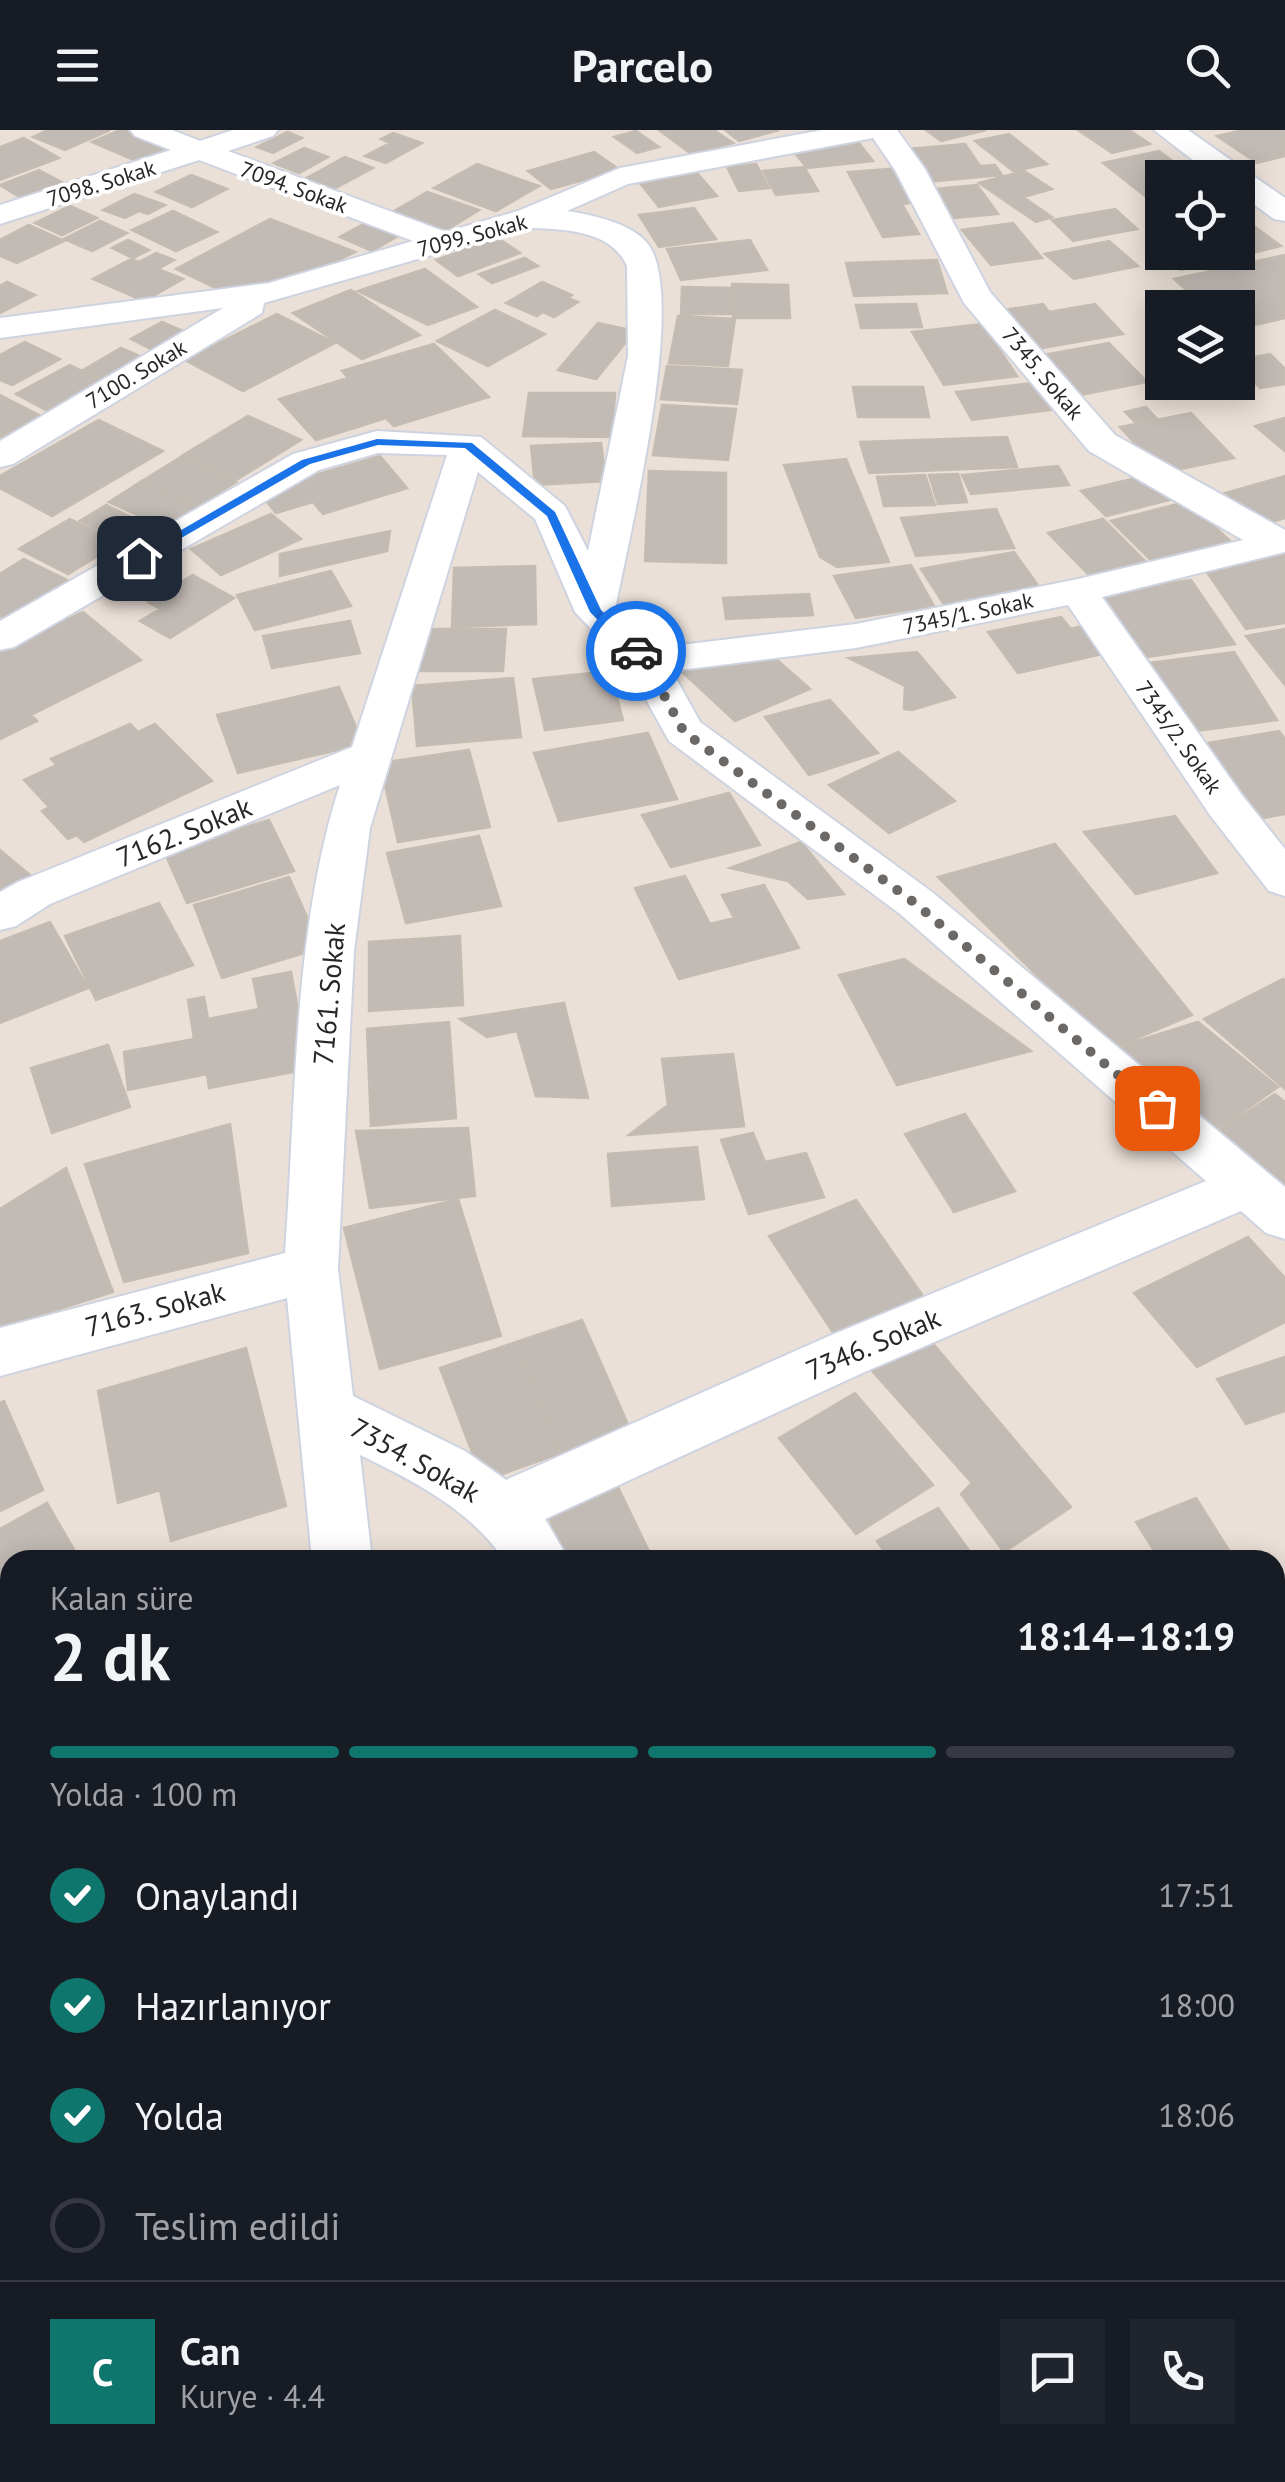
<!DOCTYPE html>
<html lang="tr">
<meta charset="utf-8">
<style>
:root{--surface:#171b24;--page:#20242c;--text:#f1f3f6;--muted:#9ea1a6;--line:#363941;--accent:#0f766e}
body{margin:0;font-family:"PT Sans",sans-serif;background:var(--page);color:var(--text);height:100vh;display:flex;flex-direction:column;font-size:38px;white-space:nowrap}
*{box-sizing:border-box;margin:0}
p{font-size:32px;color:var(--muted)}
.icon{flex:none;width:55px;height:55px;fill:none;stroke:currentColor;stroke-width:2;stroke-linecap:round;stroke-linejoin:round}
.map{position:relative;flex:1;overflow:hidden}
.sheet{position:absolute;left:0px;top:1420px;width:1285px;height:932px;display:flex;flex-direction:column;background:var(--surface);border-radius:30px 30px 0 0;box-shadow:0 5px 25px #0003}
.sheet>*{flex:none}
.buttons{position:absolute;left:1145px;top:30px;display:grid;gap:20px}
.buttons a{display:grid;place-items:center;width:110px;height:110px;border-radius:0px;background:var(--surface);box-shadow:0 5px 25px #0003;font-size:50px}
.pin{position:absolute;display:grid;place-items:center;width:85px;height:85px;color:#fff;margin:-42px;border-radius:20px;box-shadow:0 5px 15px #0006}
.courier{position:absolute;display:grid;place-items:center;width:100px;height:100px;margin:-50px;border:8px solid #1a73e8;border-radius:50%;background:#fff;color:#222;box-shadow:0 2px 12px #0007}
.headline em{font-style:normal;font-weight:700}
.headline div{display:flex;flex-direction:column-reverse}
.headline{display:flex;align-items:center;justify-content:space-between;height:170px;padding:0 50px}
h1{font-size:65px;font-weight:700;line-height:75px}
.bar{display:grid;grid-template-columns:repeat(4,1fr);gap:15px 10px;align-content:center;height:120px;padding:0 50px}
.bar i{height:12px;border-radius:8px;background:var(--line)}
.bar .on{background:var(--accent)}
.bar p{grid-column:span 4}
.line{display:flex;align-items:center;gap:25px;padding:0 50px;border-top:2px solid var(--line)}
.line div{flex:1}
.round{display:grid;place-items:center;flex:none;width:105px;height:105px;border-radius:0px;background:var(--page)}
ol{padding:0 50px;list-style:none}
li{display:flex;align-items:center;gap:30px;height:110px}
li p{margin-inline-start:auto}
li .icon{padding:10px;border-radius:50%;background:var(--accent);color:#fff;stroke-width:4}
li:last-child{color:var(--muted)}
li i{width:55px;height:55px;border:5px solid var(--line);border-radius:50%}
header{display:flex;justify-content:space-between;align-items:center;height:130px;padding:0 50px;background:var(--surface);font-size:45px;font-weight:700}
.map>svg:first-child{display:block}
.building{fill:#c2bab5;stroke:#c4bcb2;stroke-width:2.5}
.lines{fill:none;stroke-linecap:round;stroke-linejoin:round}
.minor-casing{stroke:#ced3e0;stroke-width:4}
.tertiary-casing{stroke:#ced3e0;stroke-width:4}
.minor{fill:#fff;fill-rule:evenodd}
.tertiary{fill:#fff;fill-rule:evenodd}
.route{fill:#1a73e8}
.done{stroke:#6b6865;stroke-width:10;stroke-dasharray:0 18}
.labels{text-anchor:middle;stroke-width:8;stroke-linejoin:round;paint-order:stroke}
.far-street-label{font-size:22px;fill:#272727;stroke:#fff}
.street-label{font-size:28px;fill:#272727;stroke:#fff}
</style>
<header><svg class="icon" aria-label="menu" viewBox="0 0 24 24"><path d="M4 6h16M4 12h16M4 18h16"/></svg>Parcelo<svg class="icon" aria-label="search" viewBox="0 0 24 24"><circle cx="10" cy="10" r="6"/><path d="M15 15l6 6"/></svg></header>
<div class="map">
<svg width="1285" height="2352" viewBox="0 0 1285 2352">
<rect width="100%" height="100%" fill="#eae0d8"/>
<!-- building -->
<path class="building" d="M48,0h62l-45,20 -32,-13z
M120,0h5l56,23 -31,14 -58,-25z
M659,0h55l19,13 -42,11z
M725,0h54l-40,11z
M926,0h60l-45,11z
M1078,0h51l21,14 -38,9z
M1244,0h41v26l-28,7 -40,-27z
M636,1l23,16 -22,6 -23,-16z
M287,2l15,6 -29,15 -16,-6z
M393,3l29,10 -36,20 -21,-7 25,-13 -9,-4z
M1009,4l38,30 -34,7 -38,-30z
M854,7l19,24 -66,7 -16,-20z
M24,8l35,20 -59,22v-33z
M965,14l15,22 15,-1 7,10 -75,7 -20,-33z
M304,18l24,9 -29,16 -25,-10z
M1159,21l36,27h-33v14l-17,4 -42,-33z
M594,22l26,18 -69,19 -23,-18z
M345,27l28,11 -39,21 -29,-10z
M477,34l62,22 -43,25 -62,-23z
M756,34l13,24 -30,3 -12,-24z
M804,37l14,24 -42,4 -13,-24z
M901,38l19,34 -18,2 17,30 -36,3 -35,-65z
M39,40l30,16 -41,16 -28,-17z
M1024,41l28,18 -29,8 29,20 -16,5 -57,-39z
M697,43l20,23 -58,11 -19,-24z
M191,45l36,14 -35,18 -36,-15z
M977,55l21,29 -44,4 -20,-29z
M427,62l52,18 -36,22 -52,-19z
M134,64l31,11 -17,9 -9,-3 -14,7 -22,-8z
M70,76l27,12 -35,17 -27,-12z
M694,78l22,31 -57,8 -20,-32z
M1115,79l22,20 -64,12 -21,-21z
M173,81l44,21 -41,19 -44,-21z
M270,89l85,33 -51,25 -78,16 -50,-24z
M373,89l32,13 -33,19 -32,-14z
M100,91l27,12 -35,18 -28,-12z
M1013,93l29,35 -51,7 -29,-35z
M29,95l35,16 -47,22 -17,-7v-16z
M1255,97l26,19 -100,24 -26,-20 83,2v-21z
M498,108l22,15 -62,23 -22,-16z
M128,110l21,10 -16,8 -21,-10z
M750,110l17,30 -86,10 -14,-31z
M1109,111l29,25 -64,13 -29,-25z
M156,123l18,7 -16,9 25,10 -39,22 -51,-22 38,-20 8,3z
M1285,125v63l-47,11v-21h-31l-33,-29z
M525,128l13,8 -46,17 -13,-9z
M937,130l10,33 -93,3 -8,-33z
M425,139l52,38 -49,18 -70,-34z
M7,152l28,13 -35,18v-27z
M542,152l30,13 -4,3 10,4 -24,15 -11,-5 -6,4 -31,-13z
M732,154l56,1 2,33h-57z
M682,157l48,1 1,26h-50z
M351,160l69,45 -58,24 -69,-46z
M916,174l6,23 -61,1 -5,-23z
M1043,174l6,8 46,-8 28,30 -86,15 -33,-39z
M495,180l50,24 -57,32 -51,-25z
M277,184l58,29 -92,48 -58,-31z
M678,186l57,3 -7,47 -59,-3z
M162,192l23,10 -32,18 -22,-11z
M598,193l37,8 -39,48 -38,-9z
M982,194l35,52 -73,9 -32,-53z
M25,212l35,17 -48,26 -12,-5v-25z
M1109,213l38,39 -67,13 -37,-40z
M434,214l55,53 -95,29 -8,-8 -70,22 -37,-41 69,-21 -6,-7z
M121,218l23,10 -38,22 -23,-10z
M1270,224l15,15v15l-25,4 -22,-23v-5z
M70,235l30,15 -54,30 -30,-16z
M667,236l75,4 -5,34 -76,-5z
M1032,253l18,27 -78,10 -16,-28z
M853,257h70l6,30h-71z
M529,263h86l-3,44 -89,-1z
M0,265l41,21 -41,21z
M662,275l74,4 -8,51 -75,-5z
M1146,277l10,11 -21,4 -10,-10z
M1191,283l43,45 -72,15 -42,-46z
M248,286l53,24 -65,40 -53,-25z
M1285,288v33l-30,-25z
M99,290l64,31 -111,65 -52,-28v-12z
M1007,307l10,30 -148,6 -9,-31z
M601,313l5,38 -71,4 -4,-39z
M380,326l27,32 -84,26 -10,-12 -37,11 -13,-16 15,-11z
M181,327l55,25 -38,24 -56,-25z
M846,329l43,103 -52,5 -17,-10 -36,-92z
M1058,336l11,19 -98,9 -9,-19z
M649,341l77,2v90l-81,-2z
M958,344l9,28 -29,2 -9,-29z
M925,345l10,30 -51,1 -7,-29z
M1144,346l25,24 -63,16 -25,-25z
M1285,346v42l-23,7 -37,-32z
M142,351l56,25 -33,22 -56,-26z
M1182,373l12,11 5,-2 32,30 -77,21 -43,-42z
M106,375l52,25 -26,17 -52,-26z
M996,379l18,39 -98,8 -15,-38z
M271,384l30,25 -80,36 -30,-26z
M70,389l49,24 -51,31 -49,-25z
M1103,389l43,43 -56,14 -42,-43z
M390,401l-3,20 -107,25v-22z
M1014,422l28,39 -95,18 -26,-40z
M1285,424v69l-39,6 -44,-64z
M24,429l43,21 -61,39 -6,-3v-42z
M911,435l23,41 -78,12 -22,-42z
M535,436l1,58 -84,3 2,-59z
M331,441l20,35 -96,24 -18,-35z
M193,445l41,23 -64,40 -30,-17 20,-12 -12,-7z
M1191,450l44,64 -101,15 -40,-66z
M809,464l4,21 -87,4 -3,-21z
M83,482l58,48 -110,55 6,6 -37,18v-88z
M1061,487l10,12 19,-5 21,28 -93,21 -30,-41z
M350,491l10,32 -88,15 -9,-32z
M425,499h81l-3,42h-84z
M1285,499v56l-39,-49z
M917,522l38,45 -43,13 -8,-1 1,-23 -56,-28z
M1234,522l43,68 -88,12 -40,-69z
M776,529l34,30 -75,32 -56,-52z
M610,541l13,49 -78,10 -12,-51z
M513,548l8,59 -104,9 -5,-60z
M339,557l24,57 -125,29 -21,-58z
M830,570l48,53 -69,22 -44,-58z
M130,594l8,8 17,-8 57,57 -128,61 -7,-7 -9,4 -26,-28 7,-4 -25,-27 33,-15 -6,-6z
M1279,601l6,8v75l-38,7 -50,-76z
M648,603l29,66 -118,22 -25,-68z
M469,620l21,77 -92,15 -18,-79z
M898,622l57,49 -66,32 -60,-48z
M729,663l31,52 -89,22 -29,-52z
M1175,686l42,57 -81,21 -52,-62z
M269,690l25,51 -107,32 -23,-52z
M479,706l22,70 -95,17 -19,-70z
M801,712l43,52 -36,5 -20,-18 -58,-13z
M1055,714l137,171 -81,34 -173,-172z
M0,720l36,30 -36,22z
M685,746l25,48 24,-6 -12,-23 42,-10 35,63 -120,31 -44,-91z
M289,747l32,71 -99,30 -28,-73z
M159,773l34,62 -97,35 -31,-64z
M50,792l38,66 -88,35v-82z
M460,806l3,69 -94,6v-69z
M904,829l127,92 -134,34 -58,-110z
M291,842l18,97 -100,19 -2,-14 -79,16 -4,-38 70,-13 -6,-39 16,-3 4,22 51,-10 -6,-30z
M1283,849l2,1v109l-81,-70z
M564,873l24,95 -52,-2 -19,-65 -30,6 -27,-18z
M449,892l7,96 -85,8 -4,-97z
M1198,892l80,65 -65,46 -102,-84z
M108,915l22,62 -78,26 -21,-65z
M733,924l11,72 -115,9 39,-30 -6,-46z
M1275,964l10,8v84l-79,-47z
M965,984l50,77 -61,21 -49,-78z
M230,994l18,129 -124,29 -39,-118z
M468,998l7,68 -105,12 -14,-77z
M753,1003l12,29 41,-9 18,44 -75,17 -28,-74z
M697,1017l7,52 -92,7 -4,-52z
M66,1038l47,124 -113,36v-119z
M458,1069l43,137 -121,33 -36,-141z
M856,1070l74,106 -88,40 -73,-110z
M1248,1107l37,41v44l-88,45 -63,-74z
M582,1190l48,109 -69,24 -45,-111z
M930,1210l141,167 -67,45 -43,-58 11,-11 -106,-119z
M516,1212l45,111 -78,28 -43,-113z
M246,1218l40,158 -115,35 -11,-51 -42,13 -20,-112z
M1285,1227v54l-39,13 -29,-45z
M855,1263l78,92 -77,49 -77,-96z
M4,1271l39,89 -43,21v-108z
M618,1357l35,73h-86l-19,-45z
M1196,1368l39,62h-75l-24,-38z
M47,1373l33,57h-70v107l-10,6v-144z
M938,1378l38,52h-86l-13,-19z
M0,1692l10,23v20l-10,6z
M10,1958v80l-10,4v-80z
M1285,2105v67l-10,-19v-43z"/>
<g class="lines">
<!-- minor casing -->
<g class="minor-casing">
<path id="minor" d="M130,0h42l28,11 33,-11h45l-5,6 -45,15 218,81 72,-21 102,-43 202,-38h75l28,39 65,123 125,143 170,95v22l-183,45 140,198 43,54v47l-16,-5 -59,-76 -142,-210 -212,43 -184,23 28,51 232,170 353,295v52l-19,-6 -25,-22 -372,159 -324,149 24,41h-65c-33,-50 -92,-80 -144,-105l12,105h-60l-25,-262 -287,78v-48l285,-75c11,-150 8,-325 55,-468l-290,119 -34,22 -16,4v-38l18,-10 334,-135 95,-292 -69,-2 -59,17 -305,177 -14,3v-29l293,-167 84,-23 104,6 84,69 23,45 40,-195 -1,-90c-16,-37 -66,-37 -101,-38l-262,75 -2,10 -249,151 -13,3v-26l223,-133 -223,30v-20l269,-35 144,-42 -214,-81 -199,64v-19l171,-55 -36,-14zM873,8l22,32 69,133 125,148 154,89 -165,39 -222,45 -201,24 -40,-38c14,-74 71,-305 35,-363 -14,-23 -57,-32 -83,-36l61,-27zM478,342l57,47 40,93 54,57 40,72 231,173 306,267 -377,155 -323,144 -41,-29 -112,-55 -15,-127 16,-318 16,-123z
M1285,1502v62l-10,4v-62z
M10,1746v70l-10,4v-70z
M497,2342h80l2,10h-80z
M984,2342h81l3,10h-80z"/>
</g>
<!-- tertiary casing -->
<g class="tertiary-casing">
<path id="tertiary" d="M1154,0h34l97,68v23l-11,-2 -36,-26v-15h-22z"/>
</g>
<!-- minor -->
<use href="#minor" class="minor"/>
<!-- tertiary -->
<use href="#tertiary" class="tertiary"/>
</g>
<!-- route -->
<path class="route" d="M377,309l95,4 83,69 46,98 39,39v5h-9l-41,-42 -43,-96 -82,-68 -87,-3 -68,19 -167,96 -10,-2 169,-98z"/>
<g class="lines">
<!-- done -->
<path class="done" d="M636,521l10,11 38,70 232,172 241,204"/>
</g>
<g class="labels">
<!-- far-street labels -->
<g class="far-street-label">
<text transform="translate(101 53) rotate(-17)" y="8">7098. Sokak</text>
<text transform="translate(294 57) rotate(20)" y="8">7094. Sokak</text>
<text transform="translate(472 105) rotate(-15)" y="8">7099. Sokak</text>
<text transform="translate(1043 243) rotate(50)" y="8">7345. Sokak</text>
<text transform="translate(136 244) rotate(-31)" y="8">7100. Sokak</text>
<text transform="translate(968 483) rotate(-12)" y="8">7345/1. Sokak</text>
<text transform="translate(1179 607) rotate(55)" y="8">7345/2. Sokak</text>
</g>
<!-- street labels -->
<g class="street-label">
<text transform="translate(184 702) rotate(-22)" y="10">7162. Sokak</text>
<text transform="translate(329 864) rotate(-85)" y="10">7161. Sokak</text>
<text transform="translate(155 1179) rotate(-15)" y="10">7163. Sokak</text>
<text transform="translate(873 1214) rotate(-23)" y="10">7346. Sokak</text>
<text transform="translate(415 1330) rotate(29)" y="10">7354. Sokak</text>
</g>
</g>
</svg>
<div class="buttons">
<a><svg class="icon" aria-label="locate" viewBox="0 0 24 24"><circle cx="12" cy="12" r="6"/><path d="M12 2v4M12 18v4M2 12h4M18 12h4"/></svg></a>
<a><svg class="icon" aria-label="layers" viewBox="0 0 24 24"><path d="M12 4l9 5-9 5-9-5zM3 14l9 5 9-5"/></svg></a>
</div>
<div class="pin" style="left:1157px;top:978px;background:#ea580c"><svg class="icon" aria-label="bag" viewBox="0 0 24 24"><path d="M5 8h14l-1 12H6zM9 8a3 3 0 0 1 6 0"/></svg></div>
<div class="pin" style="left:139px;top:428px;background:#1f2937"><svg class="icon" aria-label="home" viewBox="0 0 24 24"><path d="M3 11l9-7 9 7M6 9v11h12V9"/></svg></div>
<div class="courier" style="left:636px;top:521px"><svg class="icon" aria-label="car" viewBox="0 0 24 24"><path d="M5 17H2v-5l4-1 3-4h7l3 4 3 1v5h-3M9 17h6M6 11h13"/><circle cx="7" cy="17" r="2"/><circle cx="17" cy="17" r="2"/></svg></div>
<section class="sheet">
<div class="headline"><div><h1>2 dk</h1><p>Kalan süre</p></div><em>18:14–18:19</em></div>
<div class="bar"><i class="on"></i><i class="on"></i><i class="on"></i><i></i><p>Yolda · 100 m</p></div>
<ol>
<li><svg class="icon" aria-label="check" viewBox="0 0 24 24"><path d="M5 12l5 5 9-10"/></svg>Onaylandı<p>17:51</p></li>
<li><svg class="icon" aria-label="check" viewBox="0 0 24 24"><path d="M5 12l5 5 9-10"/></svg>Hazırlanıyor<p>18:00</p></li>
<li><svg class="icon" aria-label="check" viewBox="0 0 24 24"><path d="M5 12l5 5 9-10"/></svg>Yolda<p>18:06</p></li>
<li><i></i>Teslim edildi</li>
</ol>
<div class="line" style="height:180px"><b class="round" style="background:var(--accent);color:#fff">C</b><div><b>Can</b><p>Kurye · 4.4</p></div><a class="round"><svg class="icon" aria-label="chat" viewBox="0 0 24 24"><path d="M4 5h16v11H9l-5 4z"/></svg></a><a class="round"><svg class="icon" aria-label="phone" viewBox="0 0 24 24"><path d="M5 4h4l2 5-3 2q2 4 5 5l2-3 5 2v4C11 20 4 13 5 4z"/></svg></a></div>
</section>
</div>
